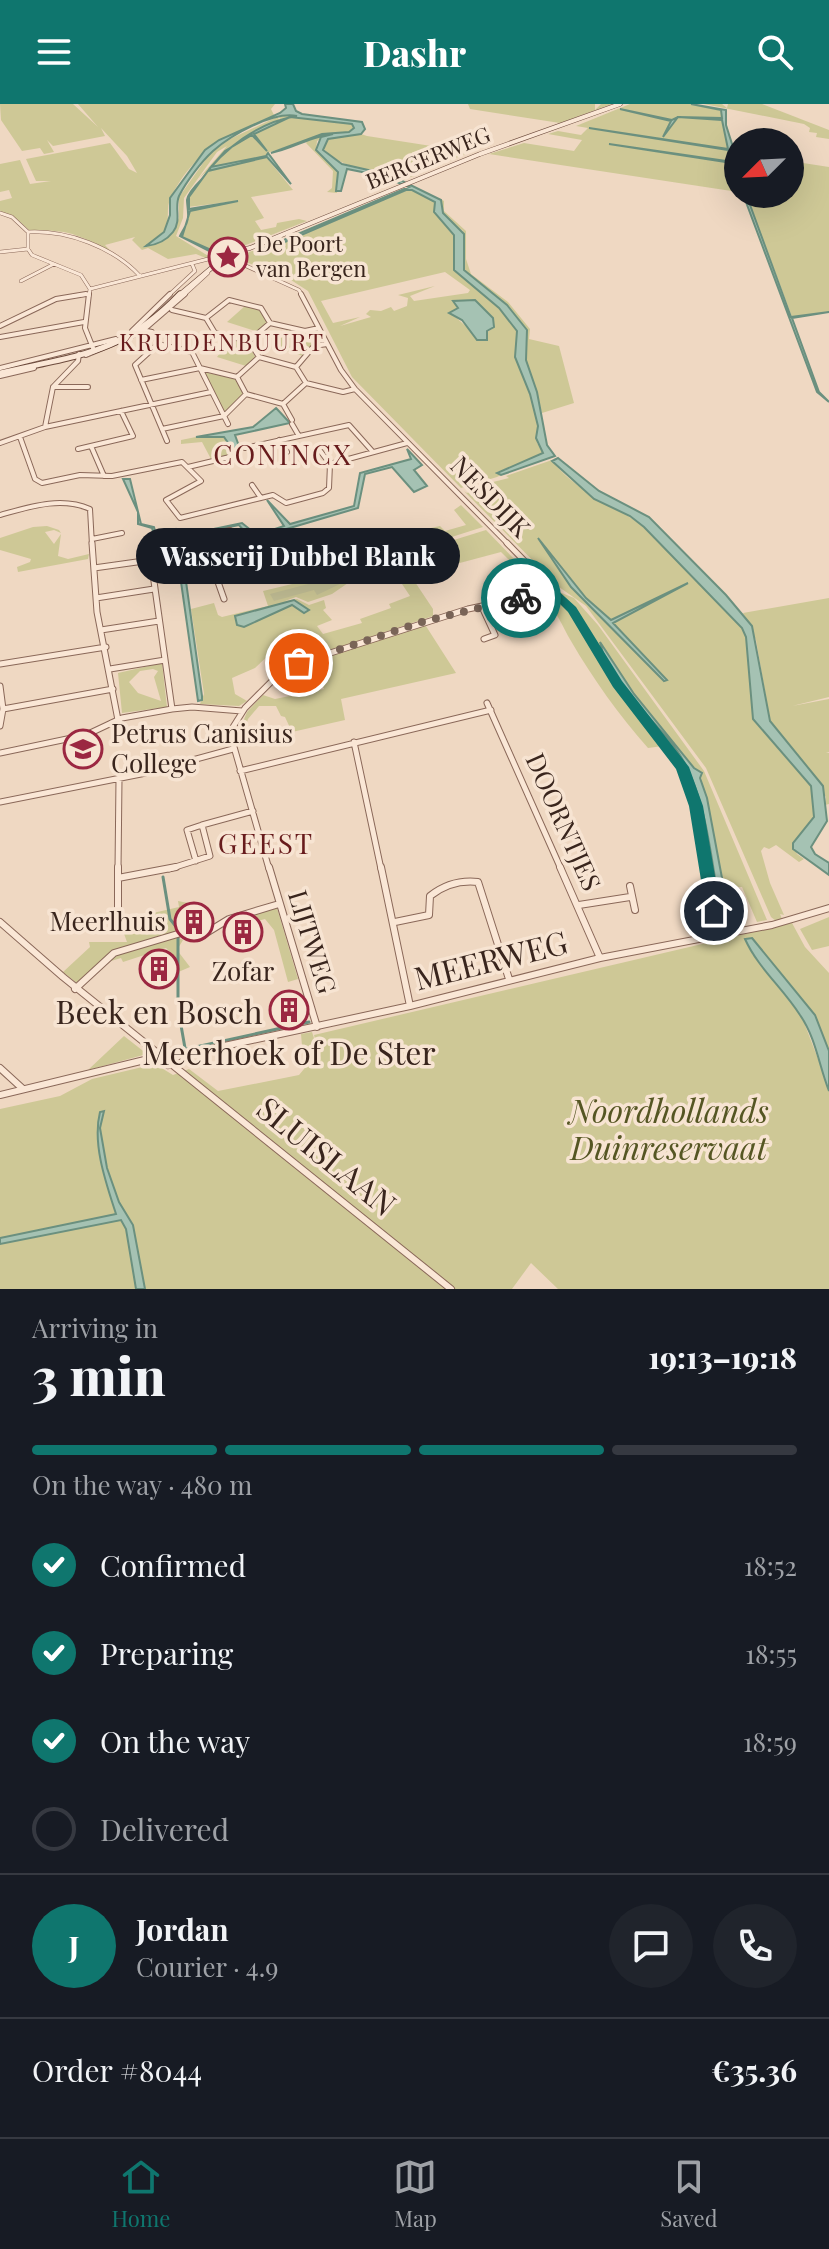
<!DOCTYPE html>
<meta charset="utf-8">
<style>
:root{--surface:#171b24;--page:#20242c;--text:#f1f3f6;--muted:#9ea1a6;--line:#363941;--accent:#0f766e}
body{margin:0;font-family:"Playfair Display",serif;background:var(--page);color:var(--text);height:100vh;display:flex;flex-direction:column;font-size:30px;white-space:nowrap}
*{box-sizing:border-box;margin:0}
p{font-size:26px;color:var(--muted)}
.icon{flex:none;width:44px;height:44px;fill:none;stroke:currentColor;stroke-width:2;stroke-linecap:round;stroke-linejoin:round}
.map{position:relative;height:1185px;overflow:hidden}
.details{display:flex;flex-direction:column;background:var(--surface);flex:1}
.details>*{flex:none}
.needle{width:52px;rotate:246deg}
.buttons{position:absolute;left:724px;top:24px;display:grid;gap:16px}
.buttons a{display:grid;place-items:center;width:80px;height:80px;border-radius:50%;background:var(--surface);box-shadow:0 8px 32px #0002;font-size:40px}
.pin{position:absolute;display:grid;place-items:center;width:68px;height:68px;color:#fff;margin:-34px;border:4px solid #fff;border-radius:50%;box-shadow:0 2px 8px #0007}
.courier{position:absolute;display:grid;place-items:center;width:80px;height:80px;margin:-40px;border:6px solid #0f766e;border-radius:50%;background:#fff;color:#222;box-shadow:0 2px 10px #0007}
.bubble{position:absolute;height:56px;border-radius:28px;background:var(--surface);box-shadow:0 8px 32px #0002;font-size:26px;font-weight:800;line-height:56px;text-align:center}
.summary em{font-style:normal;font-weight:800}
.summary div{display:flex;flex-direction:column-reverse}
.summary{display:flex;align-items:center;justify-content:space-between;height:136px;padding:0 32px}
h1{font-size:52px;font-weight:800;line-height:60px}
.bar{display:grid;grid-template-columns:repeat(4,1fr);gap:12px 8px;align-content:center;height:96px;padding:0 32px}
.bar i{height:10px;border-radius:6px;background:var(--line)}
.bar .selected{background:var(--accent)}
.bar p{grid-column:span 4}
.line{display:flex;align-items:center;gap:20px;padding:0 32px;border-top:2px solid var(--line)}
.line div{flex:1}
.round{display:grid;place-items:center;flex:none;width:84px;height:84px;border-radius:42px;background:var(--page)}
ol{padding:0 32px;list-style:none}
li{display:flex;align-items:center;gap:24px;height:88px}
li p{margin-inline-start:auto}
li .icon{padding:8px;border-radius:50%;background:var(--accent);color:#fff;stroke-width:4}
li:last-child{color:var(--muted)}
li i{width:44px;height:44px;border:4px solid var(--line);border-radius:50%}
header{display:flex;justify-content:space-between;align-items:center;height:104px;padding:0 32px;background:var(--accent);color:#fff;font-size:36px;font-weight:800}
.tabs{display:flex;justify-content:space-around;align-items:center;height:112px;border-top:2px solid var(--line);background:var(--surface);font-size:22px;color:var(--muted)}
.tabs a{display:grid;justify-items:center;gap:4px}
.tabs .selected{color:var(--accent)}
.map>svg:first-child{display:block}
.green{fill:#cec896;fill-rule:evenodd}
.cemetery{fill:#c2be95}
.water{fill:#a5c2b3;stroke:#6b907f;stroke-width:2}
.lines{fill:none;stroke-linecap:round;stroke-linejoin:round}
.stream{stroke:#6b907f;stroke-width:3}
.street-far3-casing{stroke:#8a6859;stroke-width:4}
.street-far2-casing{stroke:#8a6859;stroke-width:6}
.street-far1-casing{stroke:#8a6859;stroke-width:7}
.street-casing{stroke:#8a6859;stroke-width:8}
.secondary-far1-casing{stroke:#6c4a3c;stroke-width:5}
.secondary-casing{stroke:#6c4a3c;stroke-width:7}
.street-far3{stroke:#fae7d6;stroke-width:3}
.street-far2{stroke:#fae7d6;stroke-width:4}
.street-far1{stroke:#fae7d6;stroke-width:5}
.street{stroke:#fae7d6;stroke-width:6}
.secondary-far1{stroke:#fae7d6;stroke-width:4}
.secondary{stroke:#fae7d6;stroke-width:5}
.route{fill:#0f766e}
.done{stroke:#796457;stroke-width:8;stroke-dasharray:0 14.4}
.labels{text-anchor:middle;stroke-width:7;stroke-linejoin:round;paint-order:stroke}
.far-street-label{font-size:22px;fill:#39251d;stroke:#f7e4d2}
.far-poi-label{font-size:22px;fill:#39251d;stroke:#f7e4d2;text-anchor:start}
.far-neighbourhood-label{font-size:24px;letter-spacing:2px;fill:#671b1c;stroke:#f7e4d2}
.street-label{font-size:26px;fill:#39251d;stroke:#f7e4d2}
.poi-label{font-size:26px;fill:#39251d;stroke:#f7e4d2;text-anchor:start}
.neighbourhood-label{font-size:28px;letter-spacing:2px;fill:#671b1c;stroke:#f7e4d2}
.near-street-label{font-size:32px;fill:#39251d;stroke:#f7e4d2}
.near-poi-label{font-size:32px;fill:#39251d;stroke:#f7e4d2}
.near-park-label{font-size:32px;font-style:italic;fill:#555623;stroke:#f7e4d2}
</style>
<header><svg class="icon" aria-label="menu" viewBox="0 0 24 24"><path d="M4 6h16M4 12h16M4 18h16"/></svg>Dashr<svg class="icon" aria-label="search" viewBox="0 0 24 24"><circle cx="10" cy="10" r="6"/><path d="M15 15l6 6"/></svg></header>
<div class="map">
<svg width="829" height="1185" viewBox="0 0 829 1185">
<rect width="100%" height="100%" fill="#efd8c2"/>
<!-- green -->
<path class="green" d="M0,0h73l25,23 -20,-23h197l-4,5 3,6c-46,21 -79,34 -103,82 -6,11 0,24 -7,36 -4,6 -15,9 -17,13l17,-5 8,-9 7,-14v-21l32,-45 21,-14 45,-21 3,3 -1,-4 5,-2 68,8 6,5 -5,7 -29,2 -7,5 -1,9 22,22 -1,21 -10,-1 5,-4 1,-17 -27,-28 2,-3 -41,13 -1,4 27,33 -42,7 13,21 -9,3 6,9 15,-3 1,-4 22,-4 8,2 -74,29 -2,-3 -20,3 -29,-13 8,-26 47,-10 -49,6 1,-10 17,-25 -7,6 28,-32 -10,6 -33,46 -1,20 -7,18 34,21 -2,2 -12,-5 -28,5 -20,-11 -6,2 -10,-10 3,-3 -30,8 12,13c-32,-21 -46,-30 -87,-27l-13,-12 -17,-7v-11l12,-3 -3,-8 -9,2v-28l20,-4 10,24 21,-3h-15l-10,-22 84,-16 19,26 8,4 -10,-17 -26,-28 4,8 -52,10 -6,-6 7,12 -10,2 -4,-6 -18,3 -21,-31z
M468,0h127v6l6,-6h11l-52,19 -90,-14z
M630,0h61l31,7c2,29 16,55 16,81l-249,-38 35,-11 50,8 8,-11 -34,-6 10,-3 23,4 7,-7 -12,-2z
M704,0h18l5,4 1,-4h34l67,26v9l-13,-2 1,-4 -8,-1 1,-4 -6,-4z
M361,30l6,2 103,16 -69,29c-26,-14 -58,-9 -78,-33l5,-9z
M790,57l39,6v145l-37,5 -46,-123h44z
M407,86h5l23,12 -1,10 20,24v34l45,38 18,23 -2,26 15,37 8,32 -1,17 6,7v5l-46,17 4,3 -4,2 -36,11 -109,-111 -44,-86 -17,-11 -50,-20 1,-5 10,-4h12zM445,168l25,18 -2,3 -54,8 -4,-5 25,-10 -37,9 10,3 -1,8 -13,5 -3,-4 -10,4 -11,-1 -4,4 5,3 -31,9 20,-9 -27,6 -12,-22zM457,196l19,1 17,16 -1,12 -6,4 2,6 -6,2 -32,-29 8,-3z
M439,94l5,3v10l22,20v28l5,15 37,28 22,27 -1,10 30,7 15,57 -32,10 -16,-53 1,-30 -20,-25 -43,-35 -1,-39 -20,-17z
M245,202l15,3 7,13 -9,10 -31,-10z
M288,224l27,2 -8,5 1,5 14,3 -9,2 -10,11 -30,-9z
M231,235l16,4 9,15 -10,8 -29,-9z
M204,268l31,7 9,16 -19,18z
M196,333h28l10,16 -23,6 -9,-17 -21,2v-4z
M552,356c23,32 62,44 92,67l98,101 4,9 7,83 58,66 4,31 -22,26 4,11 7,5 -5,3 -23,-17 -7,4 -5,-2 -3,4 9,32 14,32 -4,-1 2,5 -6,2 -5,-4 -65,-149 -120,-162 -27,-19 -95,-96 3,2 5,-2 -3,-3 40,-10 -3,-2z
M461,401l22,22 -72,23 -10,-12 -20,3 22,-6 8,11 18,-6 -7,-10 18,-4 5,5 21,-6 -12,-15z
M33,423l14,-1 12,4 2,3 -7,-3 -9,2 9,12 7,-10 -3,22 10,3 21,-5 -1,5 -70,13 -1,-5 13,-5 1,-3 -31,-9v-12z
M486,426l58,60 -25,5 -2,-4 8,-4c-3,-16 -14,-25 -24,-35l-90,24 22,33v7l-105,35 -13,-18 -41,17 -19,18 -23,10 3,16 12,7 -8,5 -39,-2 4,-10 -13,-85 23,-6 4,12 4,2 46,-11 -5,-15 79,-19 6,11 -16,11 -24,8 -12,-5 -11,4 12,-2 12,6 15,-5 2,8 -3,2 9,10 -15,6 6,8 39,-11 -2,-4 31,-11 -2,-4 21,-8 -14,-21 39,-13 -6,-7 -42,13 -4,-6z
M557,487l17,7 24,27 106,146 63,149 -10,2 -15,-35 -20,1 -22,-116c-61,-31 -95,-132 -143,-181z
M549,489l6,1 25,28 36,65 47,59 -15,2c-29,-33 -55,-69 -77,-107 -9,-15 -13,-28 -26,-42l-59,11z
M829,494v99l-37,9 37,-7v53l-3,1h3v51l-4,1 1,-8 -56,-76 -14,-81 -13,-27z
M424,519l32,50 -115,26 4,21 -53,12 -7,-15 -4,-1 -5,-10h-17l-11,13 -4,13 -6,2 9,-22 16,-17 12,4 49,-10 -12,-28z
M162,559l5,44 -45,6 -4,-40zM153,565l5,2 -4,6 7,24 -23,-8 -9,-11 11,-11z
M178,797l10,2 4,16 -9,9 -9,-4 2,9 -63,19 -35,32 -15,-12 27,-25 -1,-5h38l-4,-11 17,-15 39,-9z
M277,804l21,71 -10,3 -14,-52 -9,-11 -19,5 -6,-6z
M829,813v29l-17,4 -12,-21z
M792,819l13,24 24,26v78l-74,-110 -3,13 50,63 27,71v201h-271l-27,-26 -19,26h-512v-180l60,-13 32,-17 63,-15 18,11 16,-6 29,22 81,-16 5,-6 -3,-35 11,-2 12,38 -10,-35z
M175,832l8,4 -6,10 13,17 -14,6 -5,-20 -5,-5 -43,14 -2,-4 -10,3 3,-6z
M124,932l23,18 -59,16z"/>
<!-- cemetery -->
<path class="cemetery" d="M339,472l3,7 -25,12 -3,-5 -40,11 -4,-7z"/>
<!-- water -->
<path class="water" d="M285,0h8l3,7 6,3 60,8 3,7 -4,5 -33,5 -5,11 19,14 48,11 51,25 2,13 21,21v36l43,35 20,25 -1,30 11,32 10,53 8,11 -54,19 -4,-2 46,-20 -7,-15 2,-12 -8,-32 -15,-37 2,-26 -18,-23 -45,-38v-35l-20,-23 1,-10 -23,-12h-6l-142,61 -4,-1 149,-63 -27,-11 -35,-7 -6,22h-5l2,-19 -22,-22 5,-13 12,-3c-19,1 -41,15 -62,19l51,-19 27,-2 5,-4 -2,-4 -62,-7 -36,17 13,17 -15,-16 -27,16 -14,16 55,-11 2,-3 23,31 -24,-27 -59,14 -19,26v12l49,-8 -48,10 -8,26 29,13 19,-2 -19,4 -31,-16c4,-8 9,-14 8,-23 0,-3 -1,-10 -1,-13 1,-7 9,-15 14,-20 22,-31 57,-58 96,-64 -24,-5 -66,19 -84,35 -12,11 -27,31 -34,45 -5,12 3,24 -6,36 -7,9 -17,13 -27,14l18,-14 6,-17v-17l35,-48 14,-10 61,-27 6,-5z
M691,0l35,6v15l7,22 5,3 -4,3 4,19 -6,-9 -123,-19 124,18 -5,-12 -139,-22 139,21 -6,-29 -44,-3 -15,20 8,-16 -51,-12 52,11 6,-3 44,1 -1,-8z
M743,90h3l45,123 38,-5 -37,6 27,74 10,10 -12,-10z
M475,196l18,18 1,9 -7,4v9h-10l-15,-20 -13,-7 9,-5 -5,-7z
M276,304l14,15 -55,12 5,14 -7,1 -9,-13h-28l57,-10z
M407,345l15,16 -8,5 13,16 -13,6 -22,-25 -27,7 -7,34 -75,22 -12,9 2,10 -14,6 -7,-10 -69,15 19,136v4l-4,1 -20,-140 6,-5 68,-16 -13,-15 -83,17 -4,-14 -14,-4v-12l-15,-33h7l11,45 13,3 3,11 19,-9 9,6 57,-12 15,12 27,-9 -17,-26 23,24 64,-18 6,-33 51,-14z
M558,354l41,33 50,26 77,78 26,31 18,95 53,65 4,35 -16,26 4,7 14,9v12l-36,-26v-6l21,-26 -3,-31 -58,-67 -7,-82 -4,-9 -98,-101 -14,-11 -36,-17 -42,-38z
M538,434l48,60 25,22 77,-37 -75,40 54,57 -3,1 -93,-94z
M294,496l15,10 -5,3 -12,-8 -48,22 -7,-2 -2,-9z
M600,538l34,52 60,74 8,5 -2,5 7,20 24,128 -9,-9c-11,-51 -13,-109 -38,-155 -21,-39 -75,-73 -84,-120z
M752,834l63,77 14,36v40c-10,-25 -13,-53 -29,-76 -17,-27 -42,-47 -55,-76z
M104,1007l-4,17 7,40 12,34 14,23 12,64h-9l-10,-60 -5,-9 -121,24v-6l116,-24c-10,-31 -24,-70 -16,-102z"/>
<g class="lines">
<!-- stream -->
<path class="stream" d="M163,773l7,42 8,10v71
M179,910l6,34
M173,948l136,-30"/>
<!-- street-far3 casing -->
<g class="street-far3-casing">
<path id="street-far3" d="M0,109l12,4 16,15v17
M28,128c39,-2 85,15 112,44
M0,148l28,-3 4,6 49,20 9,14
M233,156l66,30 3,6
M21,177l33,-17
M73,192l16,-2
M89,192l1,-7 130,-33
M168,192l27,-25 -3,-7
M183,192l25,-23"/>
</g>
<!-- street-far2 casing -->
<g class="street-far2-casing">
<path id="street-far2" d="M89,190l-4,34 8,20
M301,190l40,76 14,19 154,156
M172,206l34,8
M206,214l23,-18 32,8 9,15 35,8 14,-3
M206,214l9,15 34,8
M270,219l-21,18 10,16 37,10
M0,222l56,-27 30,-5
M132,227l38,-37
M147,227l5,1 6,12 34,8
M0,233l84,-15
M158,240l-23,21 32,76
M327,240l-13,2 -18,21 10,16 37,9 12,-3
M192,248l8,16 37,9
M192,248l23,-19
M86,251l55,-23 44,-38
M259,253l-22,20 9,17 37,10
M0,264l116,-29
M0,272l34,-8
M141,276l59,-12 24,48 -62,13
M53,283h35
M292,316l-9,-16 23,-21
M228,320l-4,-8 22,-22
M292,320l7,12
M45,323l8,-40 25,-26 1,-7
M20,333l15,42 7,4 38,-8 32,1 70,-14 19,19 -35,19 14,18 93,-23 13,8 37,-10 6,-5 1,-24 77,-21
M279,336l8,12
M0,339l45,-16 166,-35
M91,342l13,30
M245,344l104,-23 24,27
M318,344l12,16
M78,345l55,-13 -12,-25
M188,363l46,-11
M252,381l9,13
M0,411c29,-8 61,-19 90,-6l2,36
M92,435l30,-6
M164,441l66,-15
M303,441l21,-10 20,10"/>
</g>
<!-- street-far1 casing -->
<g class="street-far1-casing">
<path id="street-far1" d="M92,439l5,69 21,108
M166,439l-15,17 21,149
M342,439l19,23
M507,439l65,67 46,74 60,76 15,36 13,73
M94,464l57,-8
M96,494l58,-9
M224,495l-6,-17 4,-7 61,-14 22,-18
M482,503l13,28 -11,4
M101,526l58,-9
M0,560l106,-17
M110,565l55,-9
M0,582l3,23 -3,17
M487,599l74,166
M3,605l110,-20
M354,638l27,127
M0,649l86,-18 36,-17 50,-9 20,-2 50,4
M240,667l251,-61
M0,698l141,-28 92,-25
M196,757l-9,-31 15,-5
M118,765l1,-90
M169,765l41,-13 -8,-31 51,-14
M269,765l-37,-129 1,-13 12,-19 27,-27 27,-18 169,-54 85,-18"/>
</g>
<!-- street casing -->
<g class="street-casing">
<path id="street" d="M269,763l48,160
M381,763l29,139
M560,763l40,91
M706,763l12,68
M118,774l58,-11
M630,782l5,24
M579,801l51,-8
M118,812v-49
M0,818l63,55 388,312
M395,818l34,-7 1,-19c14,-11 30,-16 48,-14l31,97
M75,885l39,-36 67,-20 17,5 31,-19 50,-15
M168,961l10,-9 232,-50 190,-48 172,-33 57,-17
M0,964l23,21
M0,991l157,-38"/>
</g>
<!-- secondary-far1 casing -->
<g class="secondary-far1-casing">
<path id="secondary-far1" d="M178,192l43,-36 2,-6 27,-6 230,-94 140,-50"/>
</g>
<!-- secondary casing -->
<g class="secondary-casing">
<path id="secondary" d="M0,269c77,-18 122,-18 180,-79"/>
</g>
<!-- street-far3 -->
<use href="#street-far3" class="street-far3"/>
<!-- street-far2 -->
<use href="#street-far2" class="street-far2"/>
<!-- street-far1 -->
<use href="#street-far1" class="street-far1"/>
<!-- street -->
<use href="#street" class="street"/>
<!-- secondary-far1 -->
<use href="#secondary-far1" class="secondary-far1"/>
<!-- secondary -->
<use href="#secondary" class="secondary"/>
</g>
<!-- route -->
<path class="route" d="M554,483l22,20 46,74 67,86 14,39 18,105 -2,5h-11l-2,-5 -17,-105 -13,-37 -63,-82 -45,-75 -17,-17 -30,7 -6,-4z"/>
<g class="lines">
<!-- done -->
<path class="done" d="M299,559l126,-42 96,-23"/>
</g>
<!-- icons -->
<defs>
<g id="sight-ring" transform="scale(2)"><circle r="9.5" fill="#f7e4d2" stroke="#9b2741" stroke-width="1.5"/><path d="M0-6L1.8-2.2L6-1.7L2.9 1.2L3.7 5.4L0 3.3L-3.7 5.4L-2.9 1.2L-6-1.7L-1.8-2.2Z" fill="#9b2741"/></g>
<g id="school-ring" transform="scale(2)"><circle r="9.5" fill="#f7e4d2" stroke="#9b2741" stroke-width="1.5"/><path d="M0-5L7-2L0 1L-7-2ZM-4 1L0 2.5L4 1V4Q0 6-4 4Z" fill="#9b2741"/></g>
<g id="building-ring" transform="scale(2)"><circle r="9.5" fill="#f7e4d2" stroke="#9b2741" stroke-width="1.5"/><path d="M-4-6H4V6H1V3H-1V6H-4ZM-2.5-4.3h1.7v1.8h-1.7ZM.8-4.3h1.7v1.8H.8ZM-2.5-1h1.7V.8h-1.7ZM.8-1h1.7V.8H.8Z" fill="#9b2741"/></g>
</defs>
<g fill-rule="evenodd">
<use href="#sight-ring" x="228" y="153"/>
<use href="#school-ring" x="83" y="645"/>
<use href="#building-ring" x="194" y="818"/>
<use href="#building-ring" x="243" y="828"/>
<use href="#building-ring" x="159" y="865"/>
<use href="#building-ring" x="289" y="906"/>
</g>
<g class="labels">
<!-- far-street labels -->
<g class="far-street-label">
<text transform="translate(428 54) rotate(-22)" y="8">BERGERWEG</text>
</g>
<!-- far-poi labels -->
<g class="far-poi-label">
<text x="256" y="148">De Poort<tspan x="256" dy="25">van Bergen</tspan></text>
</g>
<!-- far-neighbourhood labels -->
<g class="far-neighbourhood-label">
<text x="222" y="247">KRUIDENBUURT</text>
</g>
<!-- street labels -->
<g class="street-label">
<text transform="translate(490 393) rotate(46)" y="9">NESDIJK</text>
<text transform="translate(563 718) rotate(66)" y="9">DOORNTJES</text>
<text transform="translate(312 838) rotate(73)" y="9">LIJTWEG</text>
</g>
<!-- poi labels -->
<g class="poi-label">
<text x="111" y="639">Petrus Canisius<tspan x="111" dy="30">College</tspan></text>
<text x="166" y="827" text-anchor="end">Meerlhuis</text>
<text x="243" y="877" text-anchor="middle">Zofar</text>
</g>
<!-- neighbourhood labels -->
<g class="neighbourhood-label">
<text x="283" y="361">CONINCX</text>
<text x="266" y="750">GEEST</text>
</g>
<!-- near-street labels -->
<g class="near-street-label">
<text transform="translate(491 857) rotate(-14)" y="11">MEERWEG</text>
<text transform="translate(326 1053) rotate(39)" y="11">SLUISLAAN</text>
</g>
<!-- near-poi labels -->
<g class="near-poi-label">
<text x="159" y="920">Beek en Bosch</text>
<text x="289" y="961">Meerhoek of De Ster</text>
</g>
<!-- near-park labels -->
<g class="near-park-label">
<text x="669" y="1019">Noordhollands<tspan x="669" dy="37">Duinreservaat</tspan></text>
</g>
</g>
</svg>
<div class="buttons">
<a><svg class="needle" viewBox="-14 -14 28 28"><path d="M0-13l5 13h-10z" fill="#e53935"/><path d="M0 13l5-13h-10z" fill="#9ea1a6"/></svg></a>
</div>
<div class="pin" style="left:299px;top:559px;background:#ea580c"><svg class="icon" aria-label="bag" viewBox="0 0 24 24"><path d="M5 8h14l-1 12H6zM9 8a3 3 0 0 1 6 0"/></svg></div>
<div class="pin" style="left:714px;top:807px;background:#1f2937"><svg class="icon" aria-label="home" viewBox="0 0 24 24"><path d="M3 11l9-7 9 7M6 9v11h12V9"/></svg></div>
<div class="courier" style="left:521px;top:494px"><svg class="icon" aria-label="bike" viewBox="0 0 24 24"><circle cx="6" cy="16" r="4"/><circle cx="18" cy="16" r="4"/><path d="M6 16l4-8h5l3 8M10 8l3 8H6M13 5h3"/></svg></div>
<div class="bubble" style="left:136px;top:424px;width:324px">Wasserij Dubbel Blank</div>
</div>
<section class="details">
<div class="summary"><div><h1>3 min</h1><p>Arriving in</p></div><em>19:13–19:18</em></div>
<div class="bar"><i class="selected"></i><i class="selected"></i><i class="selected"></i><i></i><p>On the way · 480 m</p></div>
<ol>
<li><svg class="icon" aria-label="check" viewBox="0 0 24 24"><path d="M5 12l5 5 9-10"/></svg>Confirmed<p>18:52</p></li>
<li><svg class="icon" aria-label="check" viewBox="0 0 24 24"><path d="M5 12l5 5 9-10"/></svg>Preparing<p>18:55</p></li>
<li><svg class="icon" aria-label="check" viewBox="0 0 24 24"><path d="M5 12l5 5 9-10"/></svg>On the way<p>18:59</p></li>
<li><i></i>Delivered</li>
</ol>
<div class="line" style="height:144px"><b class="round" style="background:var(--accent);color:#fff">J</b><div><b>Jordan</b><p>Courier · 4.9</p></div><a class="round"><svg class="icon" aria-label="chat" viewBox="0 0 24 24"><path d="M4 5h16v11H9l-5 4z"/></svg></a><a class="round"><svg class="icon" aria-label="phone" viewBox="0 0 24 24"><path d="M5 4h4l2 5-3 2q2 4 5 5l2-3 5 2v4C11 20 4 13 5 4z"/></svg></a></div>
<div class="line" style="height:104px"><div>Order #8044</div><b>€35.36</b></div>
</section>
<nav class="tabs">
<a class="selected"><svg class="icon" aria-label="home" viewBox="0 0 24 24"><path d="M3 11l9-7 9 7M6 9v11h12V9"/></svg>Home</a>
<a><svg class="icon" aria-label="map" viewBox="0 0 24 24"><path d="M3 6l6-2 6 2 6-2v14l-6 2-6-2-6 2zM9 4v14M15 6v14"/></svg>Map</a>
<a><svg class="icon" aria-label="saved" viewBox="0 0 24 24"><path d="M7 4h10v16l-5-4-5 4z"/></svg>Saved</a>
</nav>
